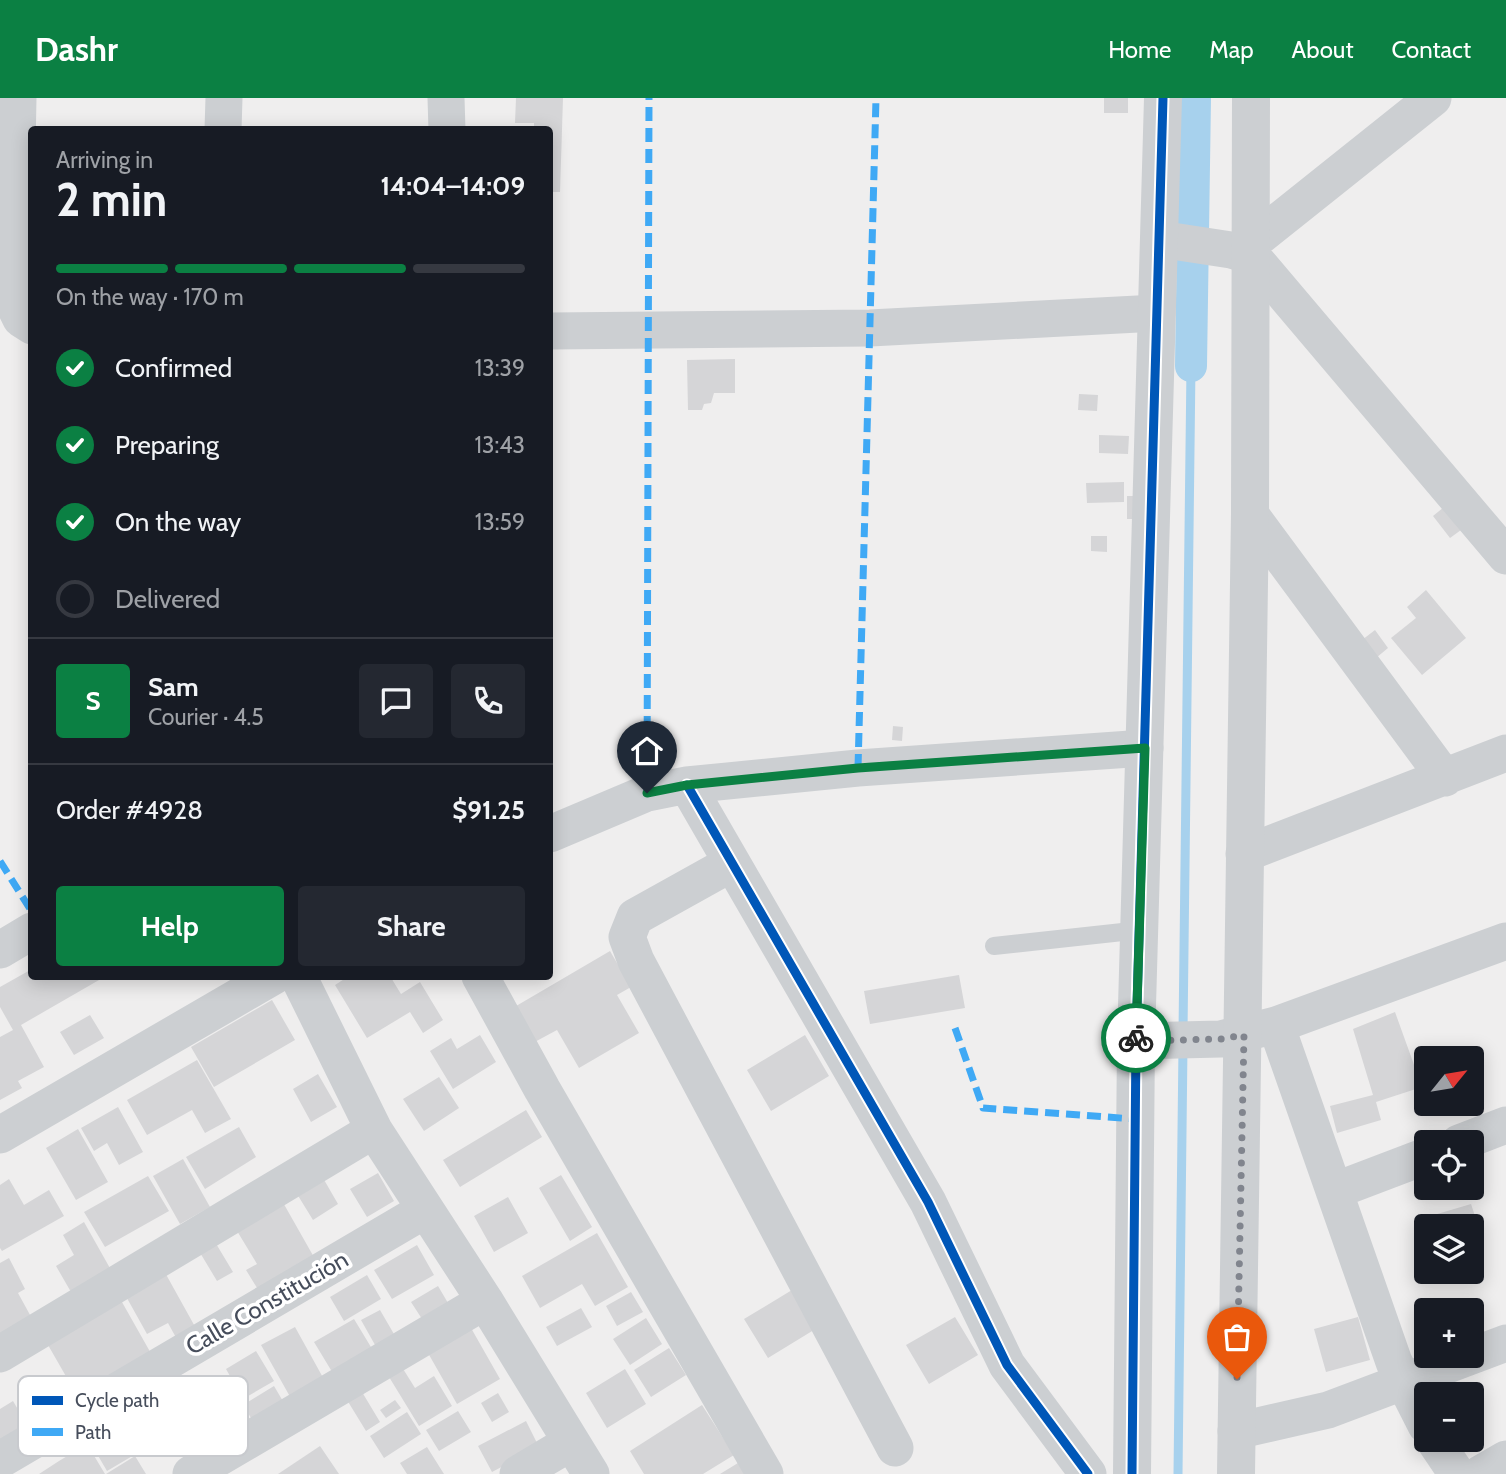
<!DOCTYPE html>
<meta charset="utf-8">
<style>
:root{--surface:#171b24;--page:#242831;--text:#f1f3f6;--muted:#9ea1a6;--line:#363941;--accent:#0b8043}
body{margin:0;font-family:Cabin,sans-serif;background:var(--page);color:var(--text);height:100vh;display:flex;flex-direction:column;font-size:26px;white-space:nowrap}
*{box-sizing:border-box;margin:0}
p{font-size:23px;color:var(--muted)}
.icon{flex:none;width:38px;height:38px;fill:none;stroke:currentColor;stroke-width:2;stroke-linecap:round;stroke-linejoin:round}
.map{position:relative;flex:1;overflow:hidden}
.side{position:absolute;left:28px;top:28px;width:525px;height:854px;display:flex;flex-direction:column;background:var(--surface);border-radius:7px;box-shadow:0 4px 18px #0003}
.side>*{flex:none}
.needle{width:46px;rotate:60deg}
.fabs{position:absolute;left:1414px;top:948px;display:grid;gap:14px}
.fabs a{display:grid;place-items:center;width:70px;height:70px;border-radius:7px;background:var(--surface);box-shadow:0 4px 18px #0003;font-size:35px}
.pin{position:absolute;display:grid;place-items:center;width:60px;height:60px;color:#fff;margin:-72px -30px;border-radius:50% 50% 50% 0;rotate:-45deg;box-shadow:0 0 7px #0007}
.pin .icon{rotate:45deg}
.courier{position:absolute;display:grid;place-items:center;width:70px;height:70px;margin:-35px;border:5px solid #0b8043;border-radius:50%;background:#fff;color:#222;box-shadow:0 2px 9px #0007}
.headline em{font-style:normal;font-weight:800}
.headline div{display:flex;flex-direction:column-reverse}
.headline{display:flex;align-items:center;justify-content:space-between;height:119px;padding:0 28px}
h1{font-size:46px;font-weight:800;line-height:52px}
.bar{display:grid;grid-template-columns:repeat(4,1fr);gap:10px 7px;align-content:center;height:84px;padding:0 28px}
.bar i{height:9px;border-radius:5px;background:var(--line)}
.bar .active{background:var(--accent)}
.bar p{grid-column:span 4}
.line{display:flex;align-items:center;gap:18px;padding:0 28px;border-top:2px solid var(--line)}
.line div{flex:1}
.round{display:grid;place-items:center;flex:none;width:74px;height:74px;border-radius:7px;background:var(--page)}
ol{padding:0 28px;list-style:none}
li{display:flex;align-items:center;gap:21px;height:77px}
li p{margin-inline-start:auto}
li .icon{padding:7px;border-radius:50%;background:var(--accent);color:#fff;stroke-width:4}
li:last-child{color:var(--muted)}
li i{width:38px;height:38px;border:4px solid var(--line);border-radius:50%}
.button{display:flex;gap:14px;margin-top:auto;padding:14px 28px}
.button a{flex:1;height:80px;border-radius:7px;background:var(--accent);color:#fff;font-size:28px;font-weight:800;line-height:80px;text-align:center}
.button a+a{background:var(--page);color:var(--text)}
header{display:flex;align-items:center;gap:42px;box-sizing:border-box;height:98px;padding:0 35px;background:var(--accent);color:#fff}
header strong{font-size:33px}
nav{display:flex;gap:38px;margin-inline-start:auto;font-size:24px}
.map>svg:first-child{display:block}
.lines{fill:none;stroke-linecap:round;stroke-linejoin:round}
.stream{stroke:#a7d1ed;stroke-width:9}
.canal{stroke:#a7d1ed;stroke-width:32}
.building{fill:#d5d5d7}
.service{stroke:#cccfd2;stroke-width:18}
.minor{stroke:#cccfd2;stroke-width:37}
.tertiary{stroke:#cccfd2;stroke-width:38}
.quiet{stroke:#3fa9f5;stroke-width:7;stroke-dasharray:14 7;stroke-linecap:butt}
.cycleway-casing{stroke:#fff;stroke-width:13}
.cycleway{stroke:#0057b8;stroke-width:9}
.done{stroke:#81858e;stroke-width:7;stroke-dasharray:0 12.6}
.route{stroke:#0b8043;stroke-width:9}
.labels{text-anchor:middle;stroke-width:7;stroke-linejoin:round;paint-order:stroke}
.street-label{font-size:24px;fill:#464d5b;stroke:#fff}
.key{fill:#fff;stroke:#c8cace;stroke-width:2}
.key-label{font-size:19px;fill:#464d5b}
</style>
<header>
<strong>Dashr</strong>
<nav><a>Home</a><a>Map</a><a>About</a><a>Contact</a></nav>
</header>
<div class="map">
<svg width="1506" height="1376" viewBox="0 0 1506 1376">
<rect width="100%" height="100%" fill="#efeeee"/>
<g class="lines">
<!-- stream -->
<path class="stream" d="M1183,934l8,-666
M1178,1376l5,-428"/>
<!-- canal -->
<path class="canal" d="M1191,268l4,-268"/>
</g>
<!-- building -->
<path class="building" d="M516,0h47l-3,94h-10v-62h-16v-7h-19z
M1104,0h24v15h-24z
M735,261v34h-21l-3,10 -7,1 -2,6h-14l-1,-50z
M1079,296l19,1 -1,16 -19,-1z
M1099,337l30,1 -1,18 -29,-1z
M1124,384v20l-37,1 -1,-20z
M1127,398h12v23h-12z
M1444,409l17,23 -11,8 -17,-22z
M1091,438h16v16l-16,-1z
M1426,492l40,48 -44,37 -31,-37 25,-20 -9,-11z
M1375,532l13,18 -12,10 -14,-18z
M893,628l10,1 -1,14 -10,-1z
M610,853l21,36 -14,8 22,38 -60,35 -22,-38 -26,14 -20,-35z
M32,871v7h74l-85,49 23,42 -26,14 4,7 -22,12v-63l13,-7 -13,-23v-20z
M959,877l6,33 -95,16 -6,-33z
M349,878h41l11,18 19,-12 23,38 -20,13 -13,-21 -43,26 -32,-53z
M272,902l23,40 -81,47 -23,-40z
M1395,914l27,75 -46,15 5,18 -44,13 -7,-27 43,-11 -20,-66z
M90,917l14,23 -30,17 -14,-23z
M480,937l16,27 -43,27 -23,-38 21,-13 6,11z
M805,937l24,41 -58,35 -24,-41z
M197,962l34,59 -26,14 -13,-23 -45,25 -20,-35z
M318,976l19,33 -26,15 -18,-33z
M439,979l20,31 -35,23 -21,-32z
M118,1009l25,45 -24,13 -12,-22 -13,8 -13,-23z
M526,1012l16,27 -82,50 -17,-27z
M239,1029l17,30 -51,32 -19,-32z
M78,1031l30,53 -32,18 -30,-52z
M183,1061l27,48 -30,17 -27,-48z
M378,1075l16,28 -27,16 -17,-28z
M561,1077l31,52 -22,14 -31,-53z
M148,1078l21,35 -64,36 -21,-35z
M323,1080l15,26 -25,16 -16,-26z
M9,1081l15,26 25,-15 15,26 -62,35 -2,-3v-63z
M508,1099l20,36 -34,19 -20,-36z
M281,1101l34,60 -56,32 -13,-21 11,-6 -23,-38z
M1471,1106l8,24 -7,2v-3h-46v20l-9,-27z
M84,1124l27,48 -40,22 -15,-26 18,-11 -11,-20z
M597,1135l31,54 -33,19 -13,-22 -42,24 -18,-32z
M215,1144l18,30 -16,9 -18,-30z
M417,1147l17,30 -42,24 -18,-29z
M9,1160l16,31 -7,4 17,31 -35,19v-80z
M163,1171l35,63 -19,11 -11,-20 -21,11 -24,-43z
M367,1177l14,24 -37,22 -14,-24z
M438,1188l10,17 -26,16 -11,-17z
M792,1192l30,35 -54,33 -24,-39z
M631,1194l12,20 -26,14 -11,-20z
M118,1197l35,62 -74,42 -35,-61z
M581,1210l11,19 -35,19 -11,-19z
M380,1212l18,31 -19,11 -18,-32z
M955,1219l23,38 -49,29 -23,-39z
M1358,1219l12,43 -44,12 -12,-43z
M646,1220l16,26 -32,21 -17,-26z
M354,1221l23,38 -40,23 -23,-38z
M295,1229l31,56 -33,19 -32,-57z
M471,1230l29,51 -43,25 -29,-51z
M669,1250l17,27 -35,22 -17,-27z
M256,1253l18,30 -31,18 -17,-30z
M400,1266l15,24 19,-12 18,30 -33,20 -33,-54z
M625,1271l21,35 -39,24 -21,-35z
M274,1288l13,22 -31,18 -13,-21z
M362,1294l18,30 -14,9 -19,-31z
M498,1295l11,19 -17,10 -11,-19z
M184,1300l22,40 5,-3 9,15 -28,15 -8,-15 -7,4 -18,-33 16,-8 -5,-8z
M395,1302l6,8 -15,10 -6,-8z
M13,1303l17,29 -30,16v-37z
M702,1307l32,50 -31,19h-59l-14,-23z
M458,1313l13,21 -32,19 -13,-21z
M407,1314l14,22 -37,24 -14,-22z
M137,1323l14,24 -44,26 -14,-24z
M526,1323l13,26 -47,25 -14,-26z
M87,1346l18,30h-66l20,-13z
M320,1348l19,28h-61z
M427,1349l17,27h-37l-7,-11z
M135,1358l11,18h-40z
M738,1365l7,11h-25z"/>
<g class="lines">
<!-- service -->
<path class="service" d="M994,848l147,-16"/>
<!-- minor -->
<path class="minor" d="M18,0l-4,207 7,14 11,7
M446,0l1,32
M223,32l1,-32
M1159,141l72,11 21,6 254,300
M1250,146l183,-146
M550,233l320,-3 287,-15
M1250,416l195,264
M687,687l241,417 79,163 81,109
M550,736l97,-41 40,-8 171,-17 287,-20
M1244,756l262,-101
M732,765l-97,54 -8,20 9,24 259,487
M0,852l32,-19
M298,878l76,154 111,171 106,173
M480,878l62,113 223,385
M1276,927l118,337 32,63
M1136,943l85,-2 55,-14 230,-84
M0,1037l274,-159
M1459,1045l47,-18
M1334,1093l92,-35
M0,1256l374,-224
M1236,1333l92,-21 178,-67
M1434,1342l23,34
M0,1362l425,-250
M191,1376l294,-173
M518,1376l52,-31
M1480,1376l26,-15"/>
<!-- tertiary -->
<path class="tertiary" d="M1132,1376l4,-433 27,-943
M1236,1376l14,-960 1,-416"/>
<!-- quiet -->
<path class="quiet" d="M858,670l18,-670
M647,695l2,-695
M0,763l32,51
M955,930l28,80 151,11"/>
<!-- cycleway casing -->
<g class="cycleway-casing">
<path id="cycleway" d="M687,687l241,417 79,163 81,109
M1132,1376l4,-433 27,-943"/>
</g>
<!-- cycleway -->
<use href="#cycleway" class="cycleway"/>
</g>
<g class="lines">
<!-- done -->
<path class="done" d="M1136,940v3l85,-2 23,-4 -7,344"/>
<!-- route -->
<path class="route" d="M647,695l40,-8 171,-17 287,-20 -9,290"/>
</g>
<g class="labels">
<!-- street labels -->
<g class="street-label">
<text transform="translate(267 1205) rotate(-30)" y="8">Calle Constitución</text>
</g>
</g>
<!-- legend -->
<rect x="18" y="1278" width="230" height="80" rx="10" class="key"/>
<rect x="32" y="1298" width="31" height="9" fill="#0057b8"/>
<rect x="32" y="1330" width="31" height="8" fill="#3fa9f5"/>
<g class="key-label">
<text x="75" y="1309">Cycle path</text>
<text x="75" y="1341">Path</text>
</g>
</svg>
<div class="fabs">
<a><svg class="needle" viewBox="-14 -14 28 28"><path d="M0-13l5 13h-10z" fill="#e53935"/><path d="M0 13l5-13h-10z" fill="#9ea1a6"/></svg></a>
<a><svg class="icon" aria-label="locate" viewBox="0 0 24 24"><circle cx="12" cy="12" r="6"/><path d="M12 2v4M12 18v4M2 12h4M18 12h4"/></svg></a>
<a><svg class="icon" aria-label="layers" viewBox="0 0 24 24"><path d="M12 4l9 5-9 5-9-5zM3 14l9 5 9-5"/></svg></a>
<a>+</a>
<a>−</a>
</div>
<div class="pin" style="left:1237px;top:1281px;background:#ea580c"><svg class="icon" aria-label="bag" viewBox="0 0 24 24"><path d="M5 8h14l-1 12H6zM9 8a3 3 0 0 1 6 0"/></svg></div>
<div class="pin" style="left:647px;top:695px;background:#1f2937"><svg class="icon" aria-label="home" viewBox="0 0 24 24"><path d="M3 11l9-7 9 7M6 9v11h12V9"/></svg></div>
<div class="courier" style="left:1136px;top:940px"><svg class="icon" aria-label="bike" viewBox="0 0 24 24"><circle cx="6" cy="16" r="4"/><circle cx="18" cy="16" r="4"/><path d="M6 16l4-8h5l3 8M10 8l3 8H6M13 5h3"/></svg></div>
<section class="side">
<div class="headline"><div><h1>2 min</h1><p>Arriving in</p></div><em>14:04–14:09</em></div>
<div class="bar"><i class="active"></i><i class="active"></i><i class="active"></i><i></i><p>On the way · 170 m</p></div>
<ol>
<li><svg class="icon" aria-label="check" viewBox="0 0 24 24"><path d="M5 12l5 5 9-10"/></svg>Confirmed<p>13:39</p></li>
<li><svg class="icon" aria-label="check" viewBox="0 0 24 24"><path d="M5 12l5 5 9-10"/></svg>Preparing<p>13:43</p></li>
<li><svg class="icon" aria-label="check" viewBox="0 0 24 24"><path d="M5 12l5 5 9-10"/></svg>On the way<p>13:59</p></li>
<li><i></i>Delivered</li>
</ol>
<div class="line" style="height:126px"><b class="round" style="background:var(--accent);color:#fff">S</b><div><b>Sam</b><p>Courier · 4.5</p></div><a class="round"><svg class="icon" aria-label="chat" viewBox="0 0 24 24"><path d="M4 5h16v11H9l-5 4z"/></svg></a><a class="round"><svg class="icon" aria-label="phone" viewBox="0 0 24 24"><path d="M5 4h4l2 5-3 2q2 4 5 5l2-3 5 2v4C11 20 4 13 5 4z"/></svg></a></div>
<div class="line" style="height:91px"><div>Order #4928</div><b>$91.25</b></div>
<div class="button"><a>Help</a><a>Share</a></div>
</section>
</div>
